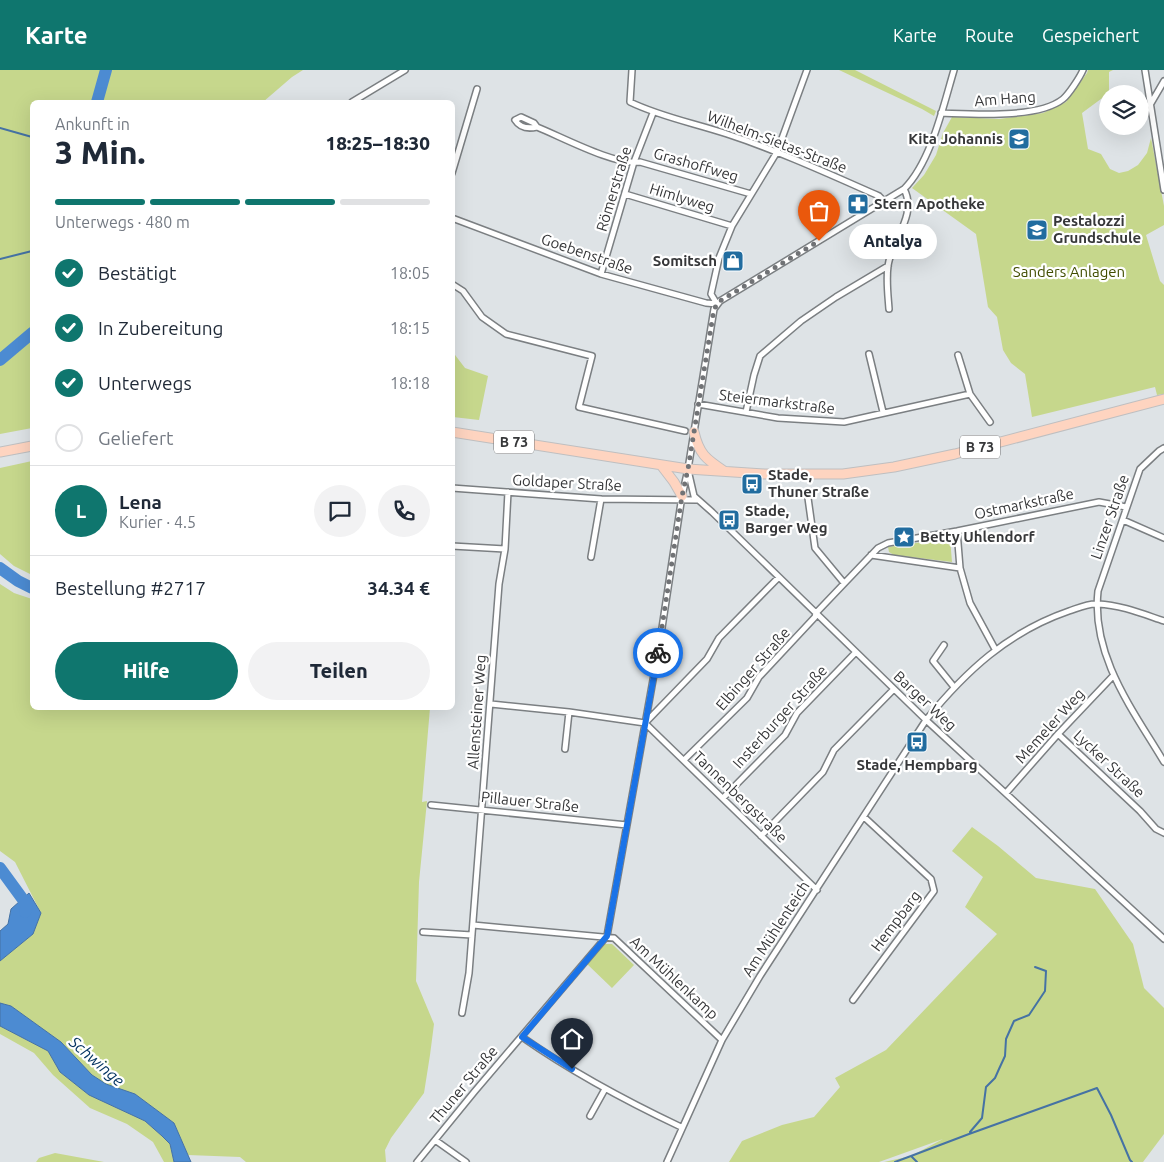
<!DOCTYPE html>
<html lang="de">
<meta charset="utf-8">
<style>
:root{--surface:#fff;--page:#f2f2f3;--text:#1f2937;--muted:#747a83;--line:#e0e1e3;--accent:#0f766e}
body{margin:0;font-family:Ubuntu,sans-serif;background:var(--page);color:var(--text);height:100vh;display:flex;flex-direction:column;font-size:19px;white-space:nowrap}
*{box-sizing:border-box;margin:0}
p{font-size:16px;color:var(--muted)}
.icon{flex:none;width:28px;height:28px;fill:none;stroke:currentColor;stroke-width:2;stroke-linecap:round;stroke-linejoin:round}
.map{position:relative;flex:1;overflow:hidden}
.side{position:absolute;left:30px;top:30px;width:425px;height:610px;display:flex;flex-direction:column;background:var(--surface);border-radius:8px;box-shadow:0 5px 20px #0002}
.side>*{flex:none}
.buttons{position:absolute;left:1099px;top:15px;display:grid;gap:10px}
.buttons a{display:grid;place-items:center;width:50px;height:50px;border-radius:50%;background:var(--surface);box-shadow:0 5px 20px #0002;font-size:25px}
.pin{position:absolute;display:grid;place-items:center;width:42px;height:42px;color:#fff;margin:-51px -21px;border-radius:50% 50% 50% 0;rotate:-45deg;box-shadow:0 0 5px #0007}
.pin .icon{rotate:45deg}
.courier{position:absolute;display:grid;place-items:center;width:50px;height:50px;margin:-25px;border:4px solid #1a73e8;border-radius:50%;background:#fff;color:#222;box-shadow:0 1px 6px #0007}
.bubble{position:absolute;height:35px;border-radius:18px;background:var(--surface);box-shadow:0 5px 20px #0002;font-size:16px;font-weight:800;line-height:35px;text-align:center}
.head em{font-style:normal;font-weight:800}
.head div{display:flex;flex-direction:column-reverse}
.head{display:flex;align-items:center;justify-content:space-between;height:85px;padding:0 25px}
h1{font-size:32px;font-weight:800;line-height:38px}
.bar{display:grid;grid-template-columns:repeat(4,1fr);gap:8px 5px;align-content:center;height:60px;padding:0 25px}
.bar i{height:6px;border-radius:4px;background:var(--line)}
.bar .on{background:var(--accent)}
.bar p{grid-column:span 4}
.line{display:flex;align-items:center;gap:12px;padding:0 25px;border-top:1px solid var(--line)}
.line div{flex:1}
.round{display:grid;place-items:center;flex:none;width:52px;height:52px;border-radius:26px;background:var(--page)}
ol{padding:0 25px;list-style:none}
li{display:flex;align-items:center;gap:15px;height:55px}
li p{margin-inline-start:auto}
li .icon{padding:5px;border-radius:50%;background:var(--accent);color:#fff;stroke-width:4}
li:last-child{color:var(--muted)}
li i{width:28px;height:28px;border:2px solid var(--line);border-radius:50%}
.primary-button{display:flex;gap:10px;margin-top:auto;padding:10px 25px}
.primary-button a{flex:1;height:58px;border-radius:30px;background:var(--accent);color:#fff;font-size:20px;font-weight:800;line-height:58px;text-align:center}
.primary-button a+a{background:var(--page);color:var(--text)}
header{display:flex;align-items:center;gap:30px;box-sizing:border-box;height:70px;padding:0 25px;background:var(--accent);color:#fff}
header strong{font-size:24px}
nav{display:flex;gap:28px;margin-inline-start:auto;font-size:18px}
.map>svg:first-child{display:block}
.green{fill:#c6d78c}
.water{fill:#4c8bd2;stroke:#4572a4}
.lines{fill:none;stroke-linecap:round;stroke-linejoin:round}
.stream{stroke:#4572a4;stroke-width:2}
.river{stroke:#4c8bd2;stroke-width:12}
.minor-casing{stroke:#7b7f82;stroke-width:8}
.primary-casing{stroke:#bfbfc0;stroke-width:11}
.minor{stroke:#fff;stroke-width:5}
.primary{stroke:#fed4c0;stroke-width:9}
.done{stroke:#717376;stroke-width:5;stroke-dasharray:0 9}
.route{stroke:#1a73e8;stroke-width:6}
.labels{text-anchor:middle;stroke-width:4.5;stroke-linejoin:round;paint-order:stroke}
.shield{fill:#fff;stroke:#727374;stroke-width:1}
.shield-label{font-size:14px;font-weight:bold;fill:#363739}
.street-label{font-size:15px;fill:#363739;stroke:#fff}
.poi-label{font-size:15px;font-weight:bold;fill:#363739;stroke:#fff;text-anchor:start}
.park-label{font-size:15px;fill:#414d00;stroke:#fff}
.water-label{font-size:16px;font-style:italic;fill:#063562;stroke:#fff}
</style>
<header>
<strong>Karte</strong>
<nav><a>Karte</a><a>Route</a><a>Gespeichert</a></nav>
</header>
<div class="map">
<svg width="1164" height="1092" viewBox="0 0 1164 1092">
<rect width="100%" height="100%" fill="#dee3e6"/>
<!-- green -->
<path class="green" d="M0,0h303l-11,7 -29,25h-231v326l-32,6z
M839,0h16l81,41 -2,5 -12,-7z
M1088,0h25l-4,2v21l-27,20 6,36 13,5 9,15 9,4 9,-2 10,-6 9,-12 4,-15 13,68v19l-18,10 14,46 4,4v109l-7,1 -2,-8 -123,30 -7,-43 -14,-11 -8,-13 -6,-33 -9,-10 -12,-73 -64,-46 12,-13 12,-20 7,-22 9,-16 47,2 44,-6 23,-11 21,-29z
M452,281l13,17 23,8 -9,44 -26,-3z
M32,391v114l-18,-9 -14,-12v-86z
M950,468l2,24 -58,-7 -5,-3 -1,-5z
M0,514l14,9 18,6v109h398l-8,94 5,-1 -8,81 -3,99 18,43 -4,31 -6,38 -33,45 -6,12 1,12h-140l-6,-5 -52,-2 -14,-32 -39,-29 -29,-10 -14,-9 -31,-33 -50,-36 -11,-3v-42l33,-27 8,-21 -26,-51 -15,-11z
M972,757l26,19 38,32 59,11 38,55 11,44 20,20v126l-21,28h-259l27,-6 32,-17 -64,23h-150l13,-21 40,-16 32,-8 26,-30 -5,-9 51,-28 111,-116 -32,-27 18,-30 -31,-26z
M604,874h8l22,21 -22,23 -25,-24z
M0,956l48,25 12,21 29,23 56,26 17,15 8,8 4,18h-10l-11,-20 -26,-18 -37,-16 -37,-33 -19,-22 -34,-19z
M55,1083l49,9h-68l3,-4z"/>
<!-- water -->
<path class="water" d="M29,823l12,20 -8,21 -33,27v-30l8,-7 3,-15z
M0,933l11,3 50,36 31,33 14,9 29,10 39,29 17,39h-17l-4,-18 -8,-8 -17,-15 -56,-26 -29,-23 -12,-21 -48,-25z"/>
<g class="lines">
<!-- stream -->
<path class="stream" d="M0,58l32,9
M0,189l32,-8
M970,1062l12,-14 4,-31 9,-9 4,-9 6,-13 1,-17 8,-18 15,-6 16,-24 1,-20 -11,-4
M911,1086l58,-22 128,-46 14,27 19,45 2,2
M895,1092l16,-6 6,6"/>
<!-- river -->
<path class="river" d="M97,32l9,-32
M0,290l32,-27
M0,498l18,13 14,7
M0,798l27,37 -2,7"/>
<!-- minor casing -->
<g class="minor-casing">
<path id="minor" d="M632,0l-2,32c31,15 64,21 97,32 52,17 102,40 152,62l6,6
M1145,0l19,120
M352,32l53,-32
M1150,35l14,-24
M941,43c32,1 97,6 122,-14 6,-5 17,-22 20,-29
M537,57c-9,2 -17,1 -22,-7l6,-3 13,6 3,4c25,10 79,39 103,35l111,32
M452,103l25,-84
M625,124l107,32
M452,148l149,56 105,29 11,1
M601,204l33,-112 19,-49
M452,214l11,7 19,26 24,17 86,22 -13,51 106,24
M717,234l-6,-10 8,-36 13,-32 45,-74 30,-82
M889,239c-1,-14 -3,-29 -1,-43 3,-25 30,-51 16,-77
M869,284l14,58
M958,285l12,39 20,28
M698,334l80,14 66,4 126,-28
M746,342l8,-37 6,-19 41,-35 35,-24 52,-31
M1164,378l-5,3 -19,18 -42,122c-7,65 35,119 66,171
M688,400l6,26 18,16 214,208 238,219
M452,418l149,11 96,1
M808,428l7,50 29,35
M1123,450l41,18
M957,461l3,37 10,35 25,46
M452,476l53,3
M871,485l89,13
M591,487l10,-58
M944,575l-11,16 21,26
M491,634l78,8 76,11
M646,652l61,-63 12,-21 60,-61
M645,653l172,167
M1058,664l82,77 16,18 8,4
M565,679l4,-37
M684,690l63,-62 12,-21 56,-60 1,-4 62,-65 10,-5 69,-12 142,-29 27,5
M1006,723l52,-59 55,-58
M723,728l62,-63 12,-22 59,-61
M431,735l196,20
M761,766l62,-64 11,-22 60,-61
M473,855l141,13 108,102
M423,862l49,3
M853,930l81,-109 -3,-12 -67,-62
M462,943l7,-40 30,-389 6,-35 3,-57
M522,967c50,35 104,64 159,90
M590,1046l15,-27
M435,1070l31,22
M417,1092l58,-71 132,-155 53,-295 22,-145 6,-27 26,-160 6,-8 184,-112c27,-27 39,-82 50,-119
M667,1092l55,-122 38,-64 166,-256c40,-49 82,-88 143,-109 9,-3 19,-8 29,-7 23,1 45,10 66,17"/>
</g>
<!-- primary casing -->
<g class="primary-casing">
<path id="primary" d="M452,362l236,37 76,5h79l51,-7 61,-13 209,-55
M694,362c5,22 12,27 30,39
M0,382l32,-6
M661,395l13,17 8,14"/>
</g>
<!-- minor -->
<use href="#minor" class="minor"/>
<!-- primary -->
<use href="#primary" class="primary"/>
</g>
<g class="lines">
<!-- done -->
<path class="done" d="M658,583l24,-157 6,-27 26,-160 6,-8 99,-60"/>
<!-- route -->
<path class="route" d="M572,999l-50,-32 85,-101 51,-283"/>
</g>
<!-- icons -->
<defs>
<g id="school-square" transform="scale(1.125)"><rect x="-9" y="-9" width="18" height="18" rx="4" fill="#216c9f" stroke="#fff"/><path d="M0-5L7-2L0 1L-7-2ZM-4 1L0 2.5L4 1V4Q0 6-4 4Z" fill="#fff"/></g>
<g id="pharmacy-square" transform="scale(1.125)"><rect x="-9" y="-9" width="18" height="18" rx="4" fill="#216c9f" stroke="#fff"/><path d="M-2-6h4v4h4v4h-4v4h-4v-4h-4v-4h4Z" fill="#fff"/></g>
<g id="shop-square" transform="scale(1.125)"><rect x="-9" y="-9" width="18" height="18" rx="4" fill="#216c9f" stroke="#fff"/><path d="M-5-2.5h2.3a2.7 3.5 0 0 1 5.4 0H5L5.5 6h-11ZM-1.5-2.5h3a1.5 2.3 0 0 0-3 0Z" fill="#fff"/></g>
<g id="bus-square" transform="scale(1.125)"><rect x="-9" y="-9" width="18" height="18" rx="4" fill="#216c9f" stroke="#fff"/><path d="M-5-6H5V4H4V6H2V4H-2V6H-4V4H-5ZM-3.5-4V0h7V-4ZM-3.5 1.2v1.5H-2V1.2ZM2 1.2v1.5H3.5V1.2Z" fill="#fff"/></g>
<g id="sight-square" transform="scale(1.125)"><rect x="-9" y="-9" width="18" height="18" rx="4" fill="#216c9f" stroke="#fff"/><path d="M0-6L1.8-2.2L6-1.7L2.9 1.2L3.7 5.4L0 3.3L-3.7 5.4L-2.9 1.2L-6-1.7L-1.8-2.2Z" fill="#fff"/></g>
</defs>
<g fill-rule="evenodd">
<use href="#school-square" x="1019" y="69"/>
<use href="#pharmacy-square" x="858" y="134"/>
<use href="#school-square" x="1037" y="160"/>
<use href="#shop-square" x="733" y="191"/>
<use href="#bus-square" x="752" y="414"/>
<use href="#bus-square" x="729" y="450"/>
<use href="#sight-square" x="904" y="467"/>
<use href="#bus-square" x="917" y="672"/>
</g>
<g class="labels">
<!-- shield labels -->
<g class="shield">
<rect x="494" y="360.5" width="40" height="23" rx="4"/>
<rect x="960" y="365.5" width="40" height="23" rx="4"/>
</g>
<g class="shield-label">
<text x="514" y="377">B 73</text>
<text x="980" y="382">B 73</text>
</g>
<!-- street labels -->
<g class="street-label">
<text transform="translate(1005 29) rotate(-4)" y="5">Am Hang</text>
<text transform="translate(777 72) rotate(21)" y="5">Wilhelm-Sietas-Straße</text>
<text transform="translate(696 95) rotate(16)" y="5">Grashoffweg</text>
<text transform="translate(614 119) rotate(-73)" y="5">Römerstraße</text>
<text transform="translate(682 128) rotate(17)" y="5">Himlyweg</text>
<text transform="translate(587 184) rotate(19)" y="5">Goebenstraße</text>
<text transform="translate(777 332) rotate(7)" y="5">Steiermarkstraße</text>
<text transform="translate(567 413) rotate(3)" y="5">Goldaper Straße</text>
<text transform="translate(1024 434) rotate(-12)" y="5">Ostmarkstraße</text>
<text transform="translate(1110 447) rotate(-71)" y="5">Linzer Straße</text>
<text transform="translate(753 599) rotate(-49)" y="5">Elbinger Straße</text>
<text transform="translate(925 631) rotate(43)" y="5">Barger Weg</text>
<text transform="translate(477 642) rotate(-86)" y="5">Allensteiner Weg</text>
<text transform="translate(780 647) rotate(-48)" y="5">Insterburger Straße</text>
<text transform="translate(1050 656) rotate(-48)" y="5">Memeler Weg</text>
<text transform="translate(1109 694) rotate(43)" y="5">Lycker Straße</text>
<text transform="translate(740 727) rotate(44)" y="5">Tannenbergstraße</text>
<text transform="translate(530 732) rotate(6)" y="5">Pillauer Straße</text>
<text transform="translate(896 851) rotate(-53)" y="5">Hempbarg</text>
<text transform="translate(776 859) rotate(-57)" y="5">Am Mühlenteich</text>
<text transform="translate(674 908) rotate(43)" y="5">Am Mühlenkamp</text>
<text transform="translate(464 1015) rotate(-50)" y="5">Thuner Straße</text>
</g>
<!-- poi labels -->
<g class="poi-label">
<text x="1003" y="74" text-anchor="end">Kita Johannis</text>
<text x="874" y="139">Stern Apotheke</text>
<text x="1053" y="156">Pestalozzi<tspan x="1053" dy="17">Grundschule</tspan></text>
<text x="717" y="196" text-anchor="end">Somitsch</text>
<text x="768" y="410">Stade,<tspan x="768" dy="17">Thuner Straße</tspan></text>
<text x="745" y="446">Stade,<tspan x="745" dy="17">Barger Weg</tspan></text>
<text x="920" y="472">Betty Uhlendorf</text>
<text x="917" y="700" text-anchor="middle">Stade, Hempbarg</text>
</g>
<!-- park labels -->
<g class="park-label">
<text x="1069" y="207">Sanders Anlagen</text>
</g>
<!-- water labels -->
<g class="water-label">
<text transform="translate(97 991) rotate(41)" y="6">Schwinge</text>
</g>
</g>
</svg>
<div class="buttons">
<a><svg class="icon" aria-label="layers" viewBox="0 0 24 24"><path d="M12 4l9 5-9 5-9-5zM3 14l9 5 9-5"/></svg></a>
</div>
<div class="pin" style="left:819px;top:171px;background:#ea580c"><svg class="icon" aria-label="bag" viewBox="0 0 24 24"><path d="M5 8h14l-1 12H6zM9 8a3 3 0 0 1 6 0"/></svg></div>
<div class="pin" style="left:572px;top:999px;background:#1f2937"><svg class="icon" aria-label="home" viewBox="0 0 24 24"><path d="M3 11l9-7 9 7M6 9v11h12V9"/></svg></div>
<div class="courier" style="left:658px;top:583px"><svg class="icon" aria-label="bike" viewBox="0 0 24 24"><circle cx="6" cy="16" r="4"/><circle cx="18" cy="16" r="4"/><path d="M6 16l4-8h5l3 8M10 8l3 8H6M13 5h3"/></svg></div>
<div class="bubble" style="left:849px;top:154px;width:88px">Antalya</div>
<section class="side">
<div class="head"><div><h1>3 Min.</h1><p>Ankunft in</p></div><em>18:25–18:30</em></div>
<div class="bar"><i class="on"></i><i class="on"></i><i class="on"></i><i></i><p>Unterwegs · 480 m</p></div>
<ol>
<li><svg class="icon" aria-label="check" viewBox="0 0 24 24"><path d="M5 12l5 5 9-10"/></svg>Bestätigt<p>18:05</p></li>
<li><svg class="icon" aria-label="check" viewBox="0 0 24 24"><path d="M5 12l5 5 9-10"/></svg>In Zubereitung<p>18:15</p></li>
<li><svg class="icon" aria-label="check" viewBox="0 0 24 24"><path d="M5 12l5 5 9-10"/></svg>Unterwegs<p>18:18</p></li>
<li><i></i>Geliefert</li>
</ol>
<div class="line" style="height:90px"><b class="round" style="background:var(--accent);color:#fff">L</b><div><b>Lena</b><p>Kurier · 4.5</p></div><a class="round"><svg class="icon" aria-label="chat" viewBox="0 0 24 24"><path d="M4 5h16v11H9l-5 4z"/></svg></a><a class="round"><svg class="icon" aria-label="phone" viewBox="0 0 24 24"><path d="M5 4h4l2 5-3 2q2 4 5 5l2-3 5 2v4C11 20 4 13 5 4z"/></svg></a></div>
<div class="line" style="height:65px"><div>Bestellung #2717</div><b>34.34 €</b></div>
<div class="primary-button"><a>Hilfe</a><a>Teilen</a></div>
</section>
</div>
